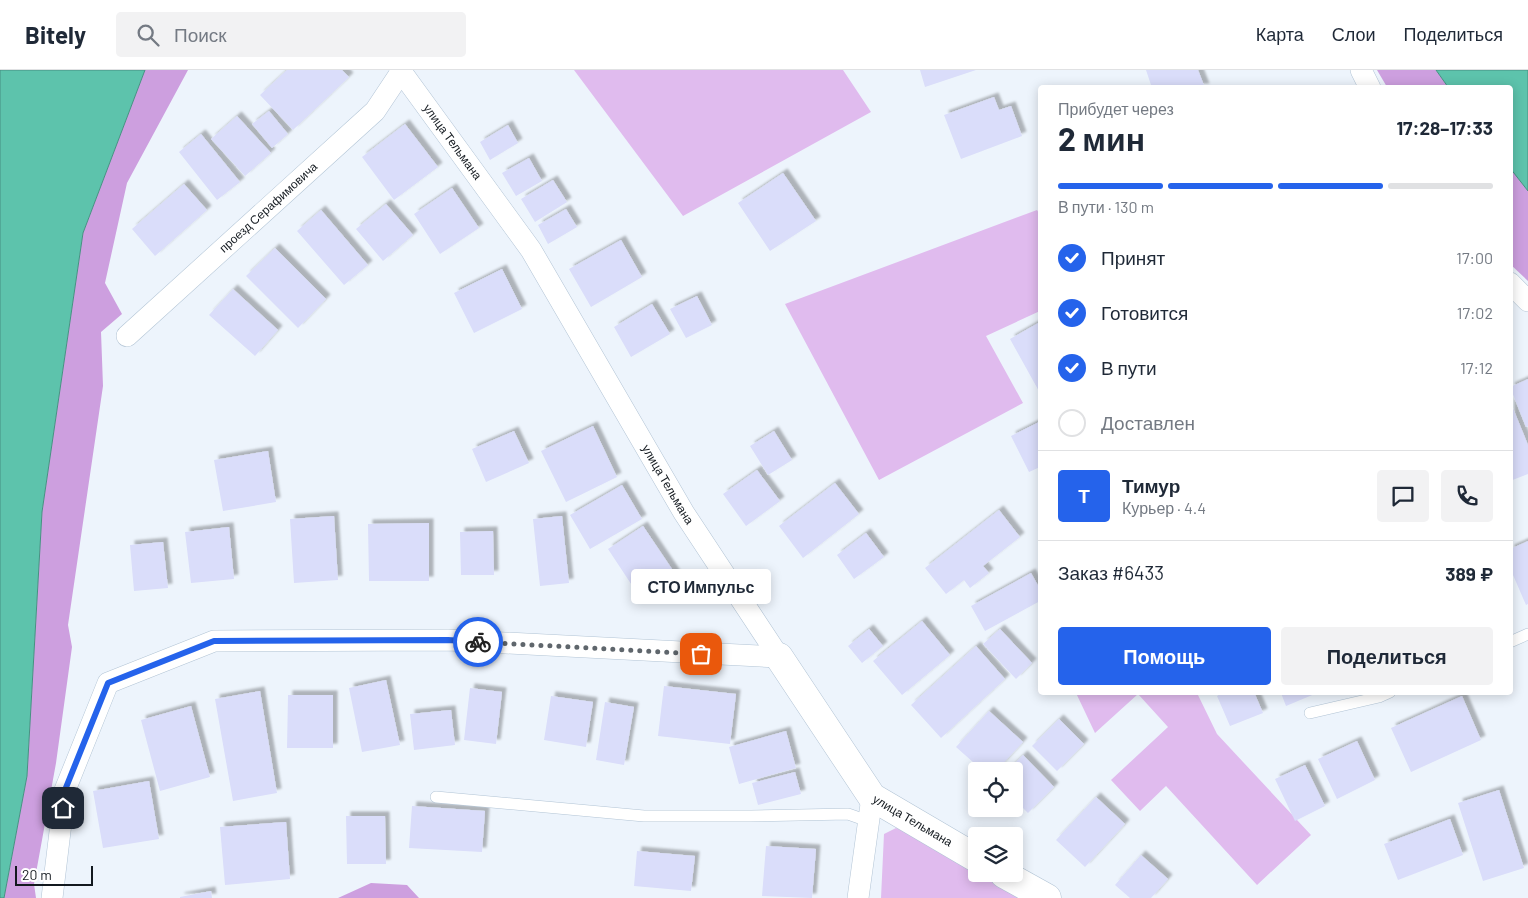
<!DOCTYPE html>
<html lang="ru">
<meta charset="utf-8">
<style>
:root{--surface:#fff;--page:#f2f2f3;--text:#1f2937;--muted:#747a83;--line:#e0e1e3;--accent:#2563eb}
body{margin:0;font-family:Barlow,sans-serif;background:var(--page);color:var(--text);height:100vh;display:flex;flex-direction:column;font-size:19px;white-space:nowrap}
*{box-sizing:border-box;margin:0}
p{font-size:16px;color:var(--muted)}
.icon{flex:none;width:28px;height:28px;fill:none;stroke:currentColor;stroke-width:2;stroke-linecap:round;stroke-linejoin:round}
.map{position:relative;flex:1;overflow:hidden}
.sheet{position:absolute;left:1038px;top:15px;width:475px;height:610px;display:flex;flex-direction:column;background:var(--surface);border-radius:5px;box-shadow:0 2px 12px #0003}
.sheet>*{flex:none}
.buttons{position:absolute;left:968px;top:692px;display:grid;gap:10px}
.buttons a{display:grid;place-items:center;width:55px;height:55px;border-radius:5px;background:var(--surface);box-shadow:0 2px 12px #0003;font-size:25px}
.scale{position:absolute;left:15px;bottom:12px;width:78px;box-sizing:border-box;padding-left:5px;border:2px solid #13191f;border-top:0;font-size:14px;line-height:18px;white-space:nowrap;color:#13191f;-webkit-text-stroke:4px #fff;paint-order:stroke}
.pin{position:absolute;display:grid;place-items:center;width:42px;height:42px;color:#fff;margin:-21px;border-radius:10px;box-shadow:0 2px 8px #0006}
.courier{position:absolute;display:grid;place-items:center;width:50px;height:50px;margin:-25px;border:4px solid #2563eb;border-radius:50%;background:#fff;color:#222;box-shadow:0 1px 6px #0007}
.bubble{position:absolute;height:35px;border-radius:5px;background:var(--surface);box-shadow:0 2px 12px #0003;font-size:16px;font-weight:700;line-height:35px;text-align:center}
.overview em{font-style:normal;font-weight:700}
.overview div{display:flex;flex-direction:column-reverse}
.overview{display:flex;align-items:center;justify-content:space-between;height:85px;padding:0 20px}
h1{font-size:32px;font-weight:700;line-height:38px}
.bar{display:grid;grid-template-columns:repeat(4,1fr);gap:8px 5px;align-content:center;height:60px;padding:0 20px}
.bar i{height:6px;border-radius:4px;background:var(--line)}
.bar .current{background:var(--accent)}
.bar p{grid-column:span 4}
.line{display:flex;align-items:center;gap:12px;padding:0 20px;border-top:1px solid var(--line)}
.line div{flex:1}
.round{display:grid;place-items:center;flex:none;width:52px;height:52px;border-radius:5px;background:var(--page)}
ol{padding:0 20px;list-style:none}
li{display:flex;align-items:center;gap:15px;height:55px}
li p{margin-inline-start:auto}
li .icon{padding:5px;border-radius:50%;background:var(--accent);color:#fff;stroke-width:4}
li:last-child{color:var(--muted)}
li i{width:28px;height:28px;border:2px solid var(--line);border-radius:50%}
.action{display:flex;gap:10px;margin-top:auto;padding:10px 20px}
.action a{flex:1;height:58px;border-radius:5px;background:var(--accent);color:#fff;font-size:20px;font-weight:700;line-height:58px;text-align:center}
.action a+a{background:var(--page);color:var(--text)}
header{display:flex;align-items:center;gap:30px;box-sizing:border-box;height:70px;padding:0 25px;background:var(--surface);border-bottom:1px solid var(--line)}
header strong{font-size:24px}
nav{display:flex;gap:28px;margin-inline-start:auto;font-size:18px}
.search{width:350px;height:45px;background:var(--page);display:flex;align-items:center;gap:12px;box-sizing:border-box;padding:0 18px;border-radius:5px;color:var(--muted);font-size:19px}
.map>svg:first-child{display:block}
.green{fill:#e0bbee}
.forest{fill:#cd9fdf}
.water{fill:#5dc3ac;stroke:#479082}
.building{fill:#daddfa;filter:url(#shadow)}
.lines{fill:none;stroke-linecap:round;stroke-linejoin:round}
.lane-casing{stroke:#b2c4d5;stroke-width:12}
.street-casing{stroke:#b2c4d5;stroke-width:22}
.secondary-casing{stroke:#b2c4d5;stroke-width:29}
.lane{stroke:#fff;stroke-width:11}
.street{stroke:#fff;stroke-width:21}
.secondary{stroke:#fff;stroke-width:28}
.done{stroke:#5f666c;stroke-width:5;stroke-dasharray:0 9}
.route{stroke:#2563eb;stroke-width:6}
.labels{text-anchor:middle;stroke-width:4;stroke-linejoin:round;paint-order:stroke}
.street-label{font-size:12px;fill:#13191f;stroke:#fff}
</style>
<header>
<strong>Bitely</strong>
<div class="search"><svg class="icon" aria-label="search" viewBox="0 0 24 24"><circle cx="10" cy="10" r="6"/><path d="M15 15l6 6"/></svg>Поиск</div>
<nav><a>Карта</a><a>Слои</a><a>Поделиться</a></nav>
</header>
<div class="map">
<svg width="1528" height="828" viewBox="0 0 1528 828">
<defs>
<filter id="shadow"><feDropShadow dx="4.5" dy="-4.5" stdDeviation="1" flood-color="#0004"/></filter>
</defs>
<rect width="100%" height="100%" fill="#edf4fc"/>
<!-- green -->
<path class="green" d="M574,0h269l28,42 -188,104z
M1037,140l3,5v96l-54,25 37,67 -144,77 -94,-176z
M1076,623h121l20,41 94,101 -54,50 -91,-99 -26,25 -29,-31 57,-53 -30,-33 -43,39z
M896,758l15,5 65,36v5h9l44,24h-148l3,-64z"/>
<!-- forest -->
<path class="forest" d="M145,0h43l-61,113 -22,100 17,31 -21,18 2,54 -35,239 4,22 -16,116 -22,121 2,14h-32l23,-122 15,-264 41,-279z
M1377,0h59l12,17h-61z
M1510,98l18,23v90l-18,-17z
M371,813l36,2 12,13h-81z"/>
<!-- water -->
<path class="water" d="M0,0h145l-62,163 -41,279 -15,264 -23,122h-4z
M1436,0h92v121l-18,-23v-80l-62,-1z"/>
<!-- building -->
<path class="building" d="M287,0h55l7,7 -56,53 -33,-35z
M920,0h56l-51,17z
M1146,0h52l7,18h-53z
M994,27l5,13 12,-4 11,30 -61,23 -17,-44z
M269,41l19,23 -16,14 -20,-24z
M237,46l34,37 -26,23 -34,-37z
M405,54l33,43 -44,33 -32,-43z
M508,55l10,18 -28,17 -10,-18z
M201,64l39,48 -23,18 -38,-48z
M529,88l13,23 -26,15 -14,-23z
M783,103l33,48 -46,30 -32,-48z
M553,110l14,22 -32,20 -14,-23z
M184,114l23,26 -52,46 -23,-27z
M452,118l27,40 -39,26 -26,-40z
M386,134l27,31 -30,26 -27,-32z
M566,139l11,18 -29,17 -10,-19z
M321,140l47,55 -24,20 -47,-54z
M621,170l21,37 -51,30 -22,-38z
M275,178l51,51 -28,29 -52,-52z
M502,199l20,40 -48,24 -20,-40z
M233,219l45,41 -23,26 -46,-41z
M697,226l15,29 -26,13 -16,-29z
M652,234l18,30 -39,23 -17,-30z
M1040,252v71l-30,-54z
M1528,309v47l-2,1 -16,-40z
M1510,331l18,44v29l-18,7z
M1039,352l1,45 -11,5 -18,-36z
M593,356l24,51 -51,25 -25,-51z
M514,361l15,32 -43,19 -14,-33z
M774,361l18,29 -24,15 -18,-29z
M268,381l8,51 -53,9 -9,-51z
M757,400l23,31 -34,25 -23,-32z
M835,413l24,31 -56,44 -24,-32z
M622,415l20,34 -52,30 -20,-34z
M999,440l21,27 -37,29 6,7 -19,15 -6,-8 -18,14 -21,-26z
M334,446l4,64 -44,3 -4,-64z
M562,446l7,67 -29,3 -7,-67z
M429,453v58h-60l-1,-57z
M643,456l33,49 -35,24 -33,-50z
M229,457l5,52 -43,4 -6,-51z
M493,461l1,44h-33l-1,-43z
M866,463l18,24 -30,22 -17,-24z
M1528,471v63l-2,1 -16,-37v-19z
M163,472l5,46 -34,3 -4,-46z
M1031,503l9,16v12l-55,30 -14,-25z
M922,551l28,34 -48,40 -29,-34z
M869,559l14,17 -21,17 -14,-17z
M1000,559l32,34 -16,16 -33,-35z
M976,576l29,33 -64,59 -30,-33z
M386,610l14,65 -38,7 -13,-64z
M664,616l72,8 -6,50 -72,-8z
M470,618l32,4 -6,52 -32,-4z
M260,621l17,102 -44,8 -18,-102z
M1224,622h30l9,21 -33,13 -13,-30z
M1281,623h36l-31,13z
M288,625h45v53h-46z
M551,626l42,6 -7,45 -42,-7z
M1462,626l19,44 -70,32 -20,-44z
M605,632l29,5 -10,58 -28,-5z
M191,636l19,71 -50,14 -19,-71z
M451,640l4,35 -41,5 -4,-36z
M989,641l34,31 -27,29h-13l-27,-24z
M1059,649l25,25 -27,27 -25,-25z
M786,661l10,37 -57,16 -10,-37z
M1357,671l18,39 -38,19 -19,-40z
M1023,685l31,32 -26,26 -14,-14v-28h-7z
M1305,695l20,41 -30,15 -20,-42z
M795,702l6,22 -43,11 -6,-22z
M149,711l10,58 -56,9 -10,-57z
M1499,720l25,78 -41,13 -25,-78z
M1096,727l29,27 -40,43 -29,-27z
M412,736l73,5 -3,41 -73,-4z
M346,746h39l1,48h-39z
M1450,749l13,36 -65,25 -14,-36z
M286,752l4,57 -65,6 -5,-58z
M766,776l50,3 -4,49 -50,-2z
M637,781l58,5 -4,35 -57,-5z
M1141,785l27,24 -17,19h-21l-15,-13z
M211,821l1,7h-32v-1z"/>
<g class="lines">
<!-- lane casing -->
<g class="lane-casing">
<path id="lane" d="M1510,572l18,-8
M1310,643l69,-16 11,-5
M436,727l208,19h107l97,-2 20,7"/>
</g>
<!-- street casing -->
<g class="street-casing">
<g id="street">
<path id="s1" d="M400,0l131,180 153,263 95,144"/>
<path d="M1361,0l9,18"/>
<path d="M1510,213l18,18"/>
<path id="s2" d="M127,266l248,-225 26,-39"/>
<path d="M52,828l13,-108 43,-107 106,-42 234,-1 331,17"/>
<path d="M858,828l14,-101"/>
</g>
</g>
<!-- secondary casing -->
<g class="secondary-casing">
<g id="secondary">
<path id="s3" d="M779,587l93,140 104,61"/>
<path d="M1004,804l43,24"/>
</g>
</g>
<!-- lane -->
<use href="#lane" class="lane"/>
<!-- street -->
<use href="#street" class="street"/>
<!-- secondary -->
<use href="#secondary" class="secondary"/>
</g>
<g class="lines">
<!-- done -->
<path class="done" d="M478,572l223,12"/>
<!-- route -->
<path class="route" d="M63,738l2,-18 43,-107 106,-42 234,-1 30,2"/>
</g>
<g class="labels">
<!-- street labels -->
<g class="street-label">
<text dy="4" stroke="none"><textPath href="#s1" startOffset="89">улица Тельмана</textPath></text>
<text dy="4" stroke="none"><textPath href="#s2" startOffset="191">проезд Серафимовича</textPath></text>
<text dy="4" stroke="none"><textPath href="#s1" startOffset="494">улица Тельмана</textPath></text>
<text dy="4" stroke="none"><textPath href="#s3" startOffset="215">улица Тельмана</textPath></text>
</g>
</g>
</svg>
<div class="buttons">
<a><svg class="icon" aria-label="locate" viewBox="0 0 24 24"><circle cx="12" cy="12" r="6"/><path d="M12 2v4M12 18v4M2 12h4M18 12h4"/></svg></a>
<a><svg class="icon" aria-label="layers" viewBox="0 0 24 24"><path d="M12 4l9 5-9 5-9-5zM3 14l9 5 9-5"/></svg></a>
</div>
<div class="scale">20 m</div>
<div class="pin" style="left:701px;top:584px;background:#ea580c"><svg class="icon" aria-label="bag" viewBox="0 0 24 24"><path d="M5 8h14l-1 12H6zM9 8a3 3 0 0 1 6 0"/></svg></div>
<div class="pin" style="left:63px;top:738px;background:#1f2937"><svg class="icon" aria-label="home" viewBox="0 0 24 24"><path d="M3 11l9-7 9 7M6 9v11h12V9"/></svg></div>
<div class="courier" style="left:478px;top:572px"><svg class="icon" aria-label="bike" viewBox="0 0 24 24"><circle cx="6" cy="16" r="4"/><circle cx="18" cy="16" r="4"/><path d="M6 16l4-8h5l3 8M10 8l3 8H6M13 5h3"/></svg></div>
<div class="bubble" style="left:631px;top:499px;width:140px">СТО Импульс</div>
<section class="sheet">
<div class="overview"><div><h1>2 мин</h1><p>Прибудет через</p></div><em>17:28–17:33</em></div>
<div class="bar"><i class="current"></i><i class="current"></i><i class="current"></i><i></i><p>В пути · 130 m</p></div>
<ol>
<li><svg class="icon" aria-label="check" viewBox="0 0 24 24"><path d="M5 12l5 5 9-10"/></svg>Принят<p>17:00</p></li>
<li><svg class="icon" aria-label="check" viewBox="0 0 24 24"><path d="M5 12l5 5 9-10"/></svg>Готовится<p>17:02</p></li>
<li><svg class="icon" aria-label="check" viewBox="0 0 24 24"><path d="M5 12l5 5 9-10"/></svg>В пути<p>17:12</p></li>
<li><i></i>Доставлен</li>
</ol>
<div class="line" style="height:90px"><b class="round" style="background:var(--accent);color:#fff">Т</b><div><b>Тимур</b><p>Курьер · 4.4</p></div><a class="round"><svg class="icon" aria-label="chat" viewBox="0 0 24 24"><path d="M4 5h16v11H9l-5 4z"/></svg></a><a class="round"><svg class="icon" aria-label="phone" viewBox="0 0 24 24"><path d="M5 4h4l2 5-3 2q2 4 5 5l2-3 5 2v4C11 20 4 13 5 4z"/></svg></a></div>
<div class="line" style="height:65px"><div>Заказ #6433</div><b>389 ₽</b></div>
<div class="action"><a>Помощь</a><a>Поделиться</a></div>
</section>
</div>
